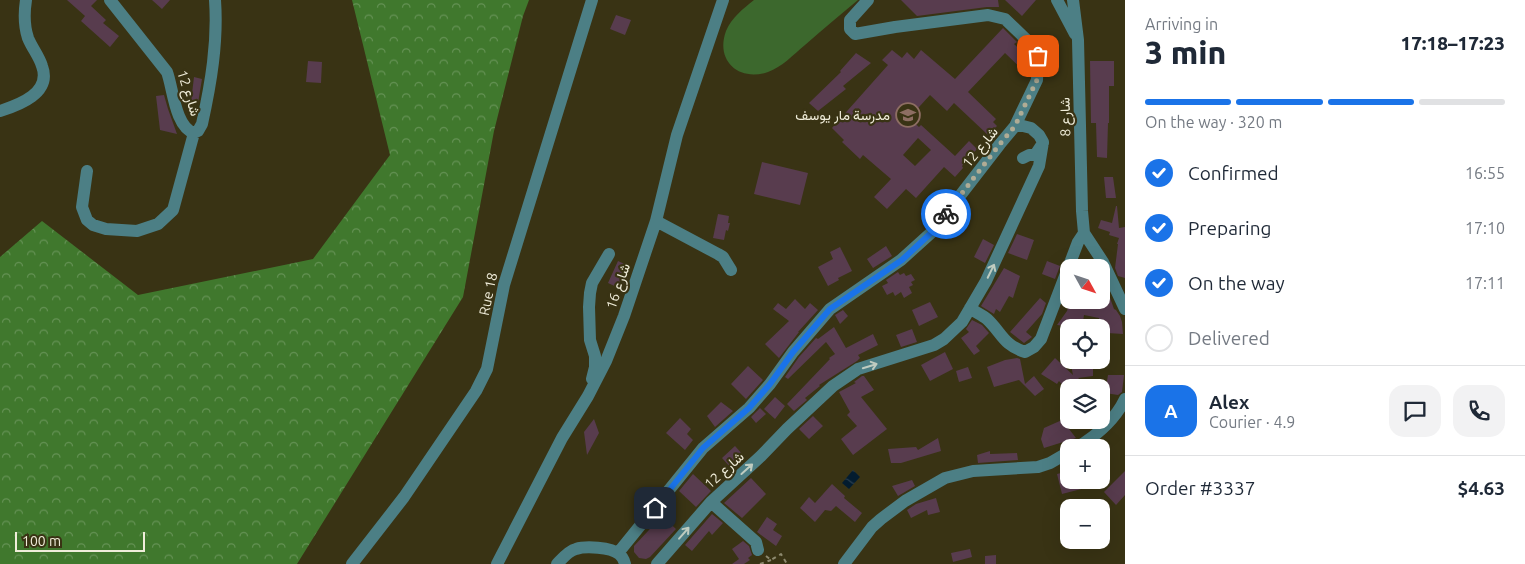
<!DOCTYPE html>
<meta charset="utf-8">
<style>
:root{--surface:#fff;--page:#f2f2f3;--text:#1f2937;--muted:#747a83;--line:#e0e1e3;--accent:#1a73e8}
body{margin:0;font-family:Ubuntu,Vazirmatn,sans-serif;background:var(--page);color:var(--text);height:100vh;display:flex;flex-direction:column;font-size:19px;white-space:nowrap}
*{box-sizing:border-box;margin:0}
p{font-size:16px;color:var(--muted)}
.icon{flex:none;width:28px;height:28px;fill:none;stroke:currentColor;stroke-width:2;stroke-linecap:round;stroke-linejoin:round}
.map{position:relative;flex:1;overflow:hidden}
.side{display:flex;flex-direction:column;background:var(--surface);width:400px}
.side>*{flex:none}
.needle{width:32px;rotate:130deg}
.controls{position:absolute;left:1060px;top:259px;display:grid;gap:10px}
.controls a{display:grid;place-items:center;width:50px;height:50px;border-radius:10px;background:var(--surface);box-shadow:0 5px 20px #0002;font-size:25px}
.scale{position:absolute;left:15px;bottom:12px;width:130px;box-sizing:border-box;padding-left:5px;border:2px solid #f0edda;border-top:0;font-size:14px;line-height:18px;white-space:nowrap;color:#f0edda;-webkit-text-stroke:4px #393314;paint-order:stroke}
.pin{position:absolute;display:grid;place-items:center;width:42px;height:42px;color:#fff;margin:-21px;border-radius:10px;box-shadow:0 2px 8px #0006}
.courier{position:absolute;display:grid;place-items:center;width:50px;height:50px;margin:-25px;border:4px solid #1a73e8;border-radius:50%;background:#fff;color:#222;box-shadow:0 1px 6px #0007}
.headline em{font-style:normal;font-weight:800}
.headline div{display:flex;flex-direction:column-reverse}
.headline{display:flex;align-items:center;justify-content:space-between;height:85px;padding:0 20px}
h1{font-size:32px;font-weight:800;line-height:38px}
.bar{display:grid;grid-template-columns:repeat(4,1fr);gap:8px 5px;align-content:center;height:60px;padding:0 20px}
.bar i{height:6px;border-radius:4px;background:var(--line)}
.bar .selected{background:var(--accent)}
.bar p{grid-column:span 4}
.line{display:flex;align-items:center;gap:12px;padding:0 20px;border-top:1px solid var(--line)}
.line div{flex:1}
.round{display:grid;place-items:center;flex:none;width:52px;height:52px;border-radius:15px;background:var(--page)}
ol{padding:0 20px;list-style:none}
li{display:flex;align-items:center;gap:15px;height:55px}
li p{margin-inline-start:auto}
li .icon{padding:5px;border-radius:50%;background:var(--accent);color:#fff;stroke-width:4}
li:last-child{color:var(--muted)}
li i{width:28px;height:28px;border:2px solid var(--line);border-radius:50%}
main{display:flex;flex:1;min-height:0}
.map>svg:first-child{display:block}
.forest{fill:url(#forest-crowns)}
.pitch{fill:#3c682d}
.water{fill:url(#water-waves)}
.building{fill:#583c4e;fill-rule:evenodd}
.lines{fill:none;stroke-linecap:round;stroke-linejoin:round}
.path{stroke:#8d896f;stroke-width:2;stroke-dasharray:4 4;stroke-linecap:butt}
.minor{stroke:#4c7f85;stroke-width:12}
.oneway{stroke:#bfccc0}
.done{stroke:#b0ac95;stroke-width:5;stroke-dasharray:0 9}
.route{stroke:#1a73e8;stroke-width:6}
.labels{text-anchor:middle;stroke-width:4.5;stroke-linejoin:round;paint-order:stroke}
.street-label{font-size:14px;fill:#f0edda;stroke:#393314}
.poi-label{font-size:14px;fill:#f0edda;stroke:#393314;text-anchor:end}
</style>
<main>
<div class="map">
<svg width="1125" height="564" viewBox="0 0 1125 564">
<defs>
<pattern id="forest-crowns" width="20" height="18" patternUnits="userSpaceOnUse" patternTransform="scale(1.25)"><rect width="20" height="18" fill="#40782d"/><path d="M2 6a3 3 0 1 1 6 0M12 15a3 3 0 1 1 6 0" fill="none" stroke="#659255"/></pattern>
<pattern id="water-waves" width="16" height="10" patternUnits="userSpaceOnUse" patternTransform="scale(1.25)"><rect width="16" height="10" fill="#031c2f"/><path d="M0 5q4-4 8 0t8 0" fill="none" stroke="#283d4d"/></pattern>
</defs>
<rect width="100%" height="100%" fill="#393314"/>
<!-- forest -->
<path class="forest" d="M352,0h177l-6,16 -29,115 -31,166 -166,267h-297v-307l42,-36 96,74 175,-36 77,-104z"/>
<!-- pitch -->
<path class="pitch" d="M754,0h104c-18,15 -36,30 -53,45 -12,10 -23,22 -37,27 -29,10 -53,-11 -42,-41 6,-14 17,-22 28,-31z"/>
<!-- water -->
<path class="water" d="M853,470l7,7 -11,12 -7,-6z"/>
<!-- building -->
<path class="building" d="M67,0h30l-6,6 15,14 -3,3 16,13 -9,11 -29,-26 4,-5z
M152,0h18l-8,9z
M901,0h97l1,7h-12l-70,9z
M1005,0h31l-14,16z
M616,15l15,5 -6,15 -15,-6z
M1003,28l14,14 -3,2 16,15 -1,13 -2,2 -22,-21 -37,39 28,27 -3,3 4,4 -9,9 -34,-32 -7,8 -17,-16 -21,23 10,9 2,-2 34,31 14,-15 8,8 -15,17 1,2 -8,9 -11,-10 -28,31 -10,-9 -19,20 -13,-12 17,-18 -28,-24 -3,4 -18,-17 2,-2 -12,-12 56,-63 -6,-5 10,-10 10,8 5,-6 7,7 7,-9 34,29zM918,138l13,12 -16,16 -12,-11z
M856,53l15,10 -28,23 3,3 -28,22 -9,-8 32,-31 -1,-1z
M308,61l14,1 -1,21 -15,-1z
M1090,61h24v25h-5v37h-1l-1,35 -10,-1 -1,-34h-5z
M194,77l8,2 -4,24 -7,-1z
M164,95l4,14 9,25 -17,-4 -4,-34z
M762,162l46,11 -8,32 -46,-11z
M1104,177h9l3,21h-10z
M1116,206h1l2,22 6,-1v51l-7,-2 -3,-8 3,-24h-1l2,-6 -10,-3 1,-3 -12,-4 3,-8 11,3z
M718,214l11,2 -1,7h2l-2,8 -2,-1 -2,10 -11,-2z
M1017,234l17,6 -7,20 -19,-7z
M983,239l11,6 -9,18 -11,-6z
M886,246l6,10 -19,12 -6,-9z
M840,247l12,24 -14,7 1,2 -11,6 -10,-19 15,-8 -3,-7z
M618,261l11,5 -3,5 3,1 -3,5 2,1 -7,11 -13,-6z
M1047,261l13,5 -5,13 -13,-5z
M1004,268l16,8 -7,22 -4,-2 -9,16 -4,-3 -2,5 -13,-8z
M898,272l2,3 4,-2 2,3 5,-2 4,6 -4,2 2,3 -4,2 3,6 -8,5 -3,-6 -6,4 -2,-4 -6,3 -5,-9 6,-3 -2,-3z
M1101,293l8,2 5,14 2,1 4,6 2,6 1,12 -16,-1 -2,-13 -6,1v-3l-15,-3 -2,13 -25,-3 10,-14 3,-11h13l1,4 14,5 -1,-9h4z
M1040,298l6,5 -4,11 -16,18 6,5 -8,6 -14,-11z
M795,299l10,10 5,-6 8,7 -20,22h1l-20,26 -14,-14 24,-23 -16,-12 5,-6 8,6z
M930,302l8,15 -19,9 -7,-16z
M843,310l5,6 -8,8 -5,-9z
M972,320l10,5 7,8 -13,13 4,5 -6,4 -13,-17 8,-6 -3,-3z
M834,327l12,21 27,-14 5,11 -20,10 2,3 -3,3 -38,24 1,1 -15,12 2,2 -13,11 -7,-7 43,-45 -1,-1 6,-4 -9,-12 -38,37 -3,-2 14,-20 17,-19 2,1z
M912,329l5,13 -16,5 -5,-12z
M945,352l8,17 -23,12 -9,-16z
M1017,358l3,1 5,25 9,-8 10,13 -9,7 -16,-16 -25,7 -7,-20 18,-7z
M1055,358l18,17 -3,-15 23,1v15l-15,2 14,10h-27l-6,-7 -2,3 -16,-10z
M748,366l15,14 -17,19 -15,-15z
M968,367l4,11 -13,4 -3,-11z
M1108,375h16l-2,17 -4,3 -13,-2z
M862,376h2l10,14 -13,7 26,32 -34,26 -12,-16 16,-13 -10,-11 3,-3 -11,-20 17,-9 -2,-1z
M775,397l10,9 -10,13 -11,-10z
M721,402l12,9 -18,16 -8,-11z
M760,408l6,6 -10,9 -5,-6z
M813,416l10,10 -14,13 -10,-10z
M680,418l11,11 -4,5 6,6 -8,10 -19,-17z
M594,419l5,14 -12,22 -3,-23z
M1062,420l14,18 -32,10 -3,-9 3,-11z
M938,438l3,13 -40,12h-10l-3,-14 28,-2 2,3z
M735,446l9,10 -13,12 -9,-10z
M990,451v3l27,-1 1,7 -40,3 -1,-8z
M1069,471v9h19l1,7 -27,7 -5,-20z
M1125,471v24l-9,10 -12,-13z
M693,474l18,17 -15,16 -17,-16z
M751,478l15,16 -24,24 -18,-15z
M912,480l3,6 -17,10 -6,-10z
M832,484l13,12 -1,2 18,15 -7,9 -19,-16 -5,5 -6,-1 -10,12 -15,-14 9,-11 6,6z
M936,498l4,14 -12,3 -1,-5 -16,8 -4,-8 9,-6z
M712,514l11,9 -11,12 -3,-4 -17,20 -7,-6z
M662,516l14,13 -26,28 -4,2 -7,-1 -5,-6v-6z
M767,517l10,7 -4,6 9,6 -6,10 -19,-14z
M743,541l6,5 3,9 -4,3 2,2 -6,4h-12l7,-5 -7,-10z
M970,549l2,8 -19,5 -2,-9z
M996,555v9h-11v-8z"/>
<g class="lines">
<!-- path -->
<path class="path" d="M766,556l5,4 10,-6 6,10
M760,564l11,-4"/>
<!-- minor -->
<path class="minor" d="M110,0l57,72c6,16 8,55 27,61l4,-2 4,-7c9,-41 16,-82 13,-124
M868,0l-18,20v9l5,5 40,-7 93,-12 17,4 26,25 7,12 -1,24 -22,46
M1057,0l18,34
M1073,0l5,40 4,171 2,22 19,29 22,47
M0,111c19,-6 52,-18 42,-45 -3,-10 -10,-18 -14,-28 -4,-12 -4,-25 -2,-38
M1023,158l6,-3h6l8,-12
M87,171l-5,36 5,13 6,5 13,4 31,2 21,-7 15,-14 21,-77
M656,221l62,33 5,3 8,13
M970,308c5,4 12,7 17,11 15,14 16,26 38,33l9,-5 7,-8 37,-97 6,-9
M592,379l3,-12v-11l-5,-16 -1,-33 1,-14 2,-10 17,-29
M1076,448c20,-12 39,-28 49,-49
M711,502l45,40 2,8
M618,553l85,-105 46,-40 21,-24 23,-32 37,-43 71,-49 31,-28 68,-88 15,-18h8l8,2 8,7 4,7 -4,24 -53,115 -24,41 -18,17 -10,6 -76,24 -25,17 -46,43 -26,27 -50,46 -54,62
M352,564l52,-67 72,-106 11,-22 17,-84 88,-285
M497,564l65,-126 26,-42 18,-35 18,-45 32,-95 21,-86 46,-135
M557,564c5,-5 11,-13 19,-15 9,-3 35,-2 43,5 3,2 5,6 6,10
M844,564l28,-37 9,-8 24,-18 40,-23 28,-7 65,-4 12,-4 19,-11"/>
</g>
<!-- one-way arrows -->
<defs><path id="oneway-shaft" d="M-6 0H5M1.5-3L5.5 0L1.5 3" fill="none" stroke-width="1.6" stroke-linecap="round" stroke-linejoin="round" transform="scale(1.25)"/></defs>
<g class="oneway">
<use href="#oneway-shaft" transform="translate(991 271) rotate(-64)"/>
<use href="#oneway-shaft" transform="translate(870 366) rotate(-17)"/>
<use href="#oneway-shaft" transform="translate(747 469) rotate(-42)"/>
<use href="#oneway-shaft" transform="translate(684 533) rotate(-49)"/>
</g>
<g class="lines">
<!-- done -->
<path class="done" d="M946,214l54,-70 15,-18 22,-46 1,-24"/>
<!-- route -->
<path class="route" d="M655,508l48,-60 46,-40 21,-24 23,-32 37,-43 72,-49 30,-28 14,-18"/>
</g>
<!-- icons -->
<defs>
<g id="school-ring" transform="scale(1.25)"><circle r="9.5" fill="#393314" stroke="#8d6e63" stroke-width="1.5"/><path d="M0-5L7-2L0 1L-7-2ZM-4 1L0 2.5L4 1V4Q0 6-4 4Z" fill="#8d6e63"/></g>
</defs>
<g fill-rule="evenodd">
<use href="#school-ring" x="908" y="115"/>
</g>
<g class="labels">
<!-- street labels -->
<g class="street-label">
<text transform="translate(189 93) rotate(72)" y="5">شارع 12</text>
<text transform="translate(1065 117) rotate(-91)" y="5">شارع 8</text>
<text transform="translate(980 147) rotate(-51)" y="5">شارع 12</text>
<text transform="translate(618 286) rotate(-71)" y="5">شارع 16</text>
<text transform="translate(488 294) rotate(-78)" y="5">Rue 18</text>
<text transform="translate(724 470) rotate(-42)" y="5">شارع 12</text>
</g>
<!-- poi labels -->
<g class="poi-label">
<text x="890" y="120">مدرسة مار يوسف</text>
</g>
</g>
</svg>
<div class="controls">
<a><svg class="needle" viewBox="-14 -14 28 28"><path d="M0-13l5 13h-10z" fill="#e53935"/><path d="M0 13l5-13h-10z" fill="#747a83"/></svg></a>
<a><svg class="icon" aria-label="locate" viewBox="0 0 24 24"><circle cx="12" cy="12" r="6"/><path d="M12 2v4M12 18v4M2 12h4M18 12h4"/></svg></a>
<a><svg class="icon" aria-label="layers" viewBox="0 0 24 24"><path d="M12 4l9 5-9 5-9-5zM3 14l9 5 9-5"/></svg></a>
<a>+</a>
<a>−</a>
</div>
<div class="scale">100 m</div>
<div class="pin" style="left:1038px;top:56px;background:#ea580c"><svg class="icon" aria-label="bag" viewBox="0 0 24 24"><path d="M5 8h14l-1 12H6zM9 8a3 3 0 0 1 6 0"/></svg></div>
<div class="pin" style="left:655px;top:508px;background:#1f2937"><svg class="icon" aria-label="home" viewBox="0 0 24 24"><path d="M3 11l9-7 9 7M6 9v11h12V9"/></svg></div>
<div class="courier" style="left:946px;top:214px"><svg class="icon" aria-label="bike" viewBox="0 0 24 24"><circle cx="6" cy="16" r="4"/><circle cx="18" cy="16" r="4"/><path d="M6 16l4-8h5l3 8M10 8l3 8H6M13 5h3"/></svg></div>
</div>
<section class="side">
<div class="headline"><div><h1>3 min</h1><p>Arriving in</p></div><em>17:18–17:23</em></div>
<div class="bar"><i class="selected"></i><i class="selected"></i><i class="selected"></i><i></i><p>On the way · 320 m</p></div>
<ol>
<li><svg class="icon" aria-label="check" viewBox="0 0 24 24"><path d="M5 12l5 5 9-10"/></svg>Confirmed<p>16:55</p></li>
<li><svg class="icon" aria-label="check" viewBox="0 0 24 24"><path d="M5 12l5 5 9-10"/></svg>Preparing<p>17:10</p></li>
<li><svg class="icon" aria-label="check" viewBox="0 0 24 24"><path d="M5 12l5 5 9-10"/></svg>On the way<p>17:11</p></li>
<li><i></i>Delivered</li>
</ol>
<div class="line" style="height:90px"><b class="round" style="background:var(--accent);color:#fff">A</b><div><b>Alex</b><p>Courier · 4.9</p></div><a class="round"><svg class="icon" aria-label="chat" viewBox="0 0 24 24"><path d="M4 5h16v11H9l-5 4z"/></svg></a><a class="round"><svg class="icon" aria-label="phone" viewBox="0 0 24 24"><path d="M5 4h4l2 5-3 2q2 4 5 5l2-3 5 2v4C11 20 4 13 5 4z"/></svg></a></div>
<div class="line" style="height:65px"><div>Order #3337</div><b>$4.63</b></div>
</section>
</main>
